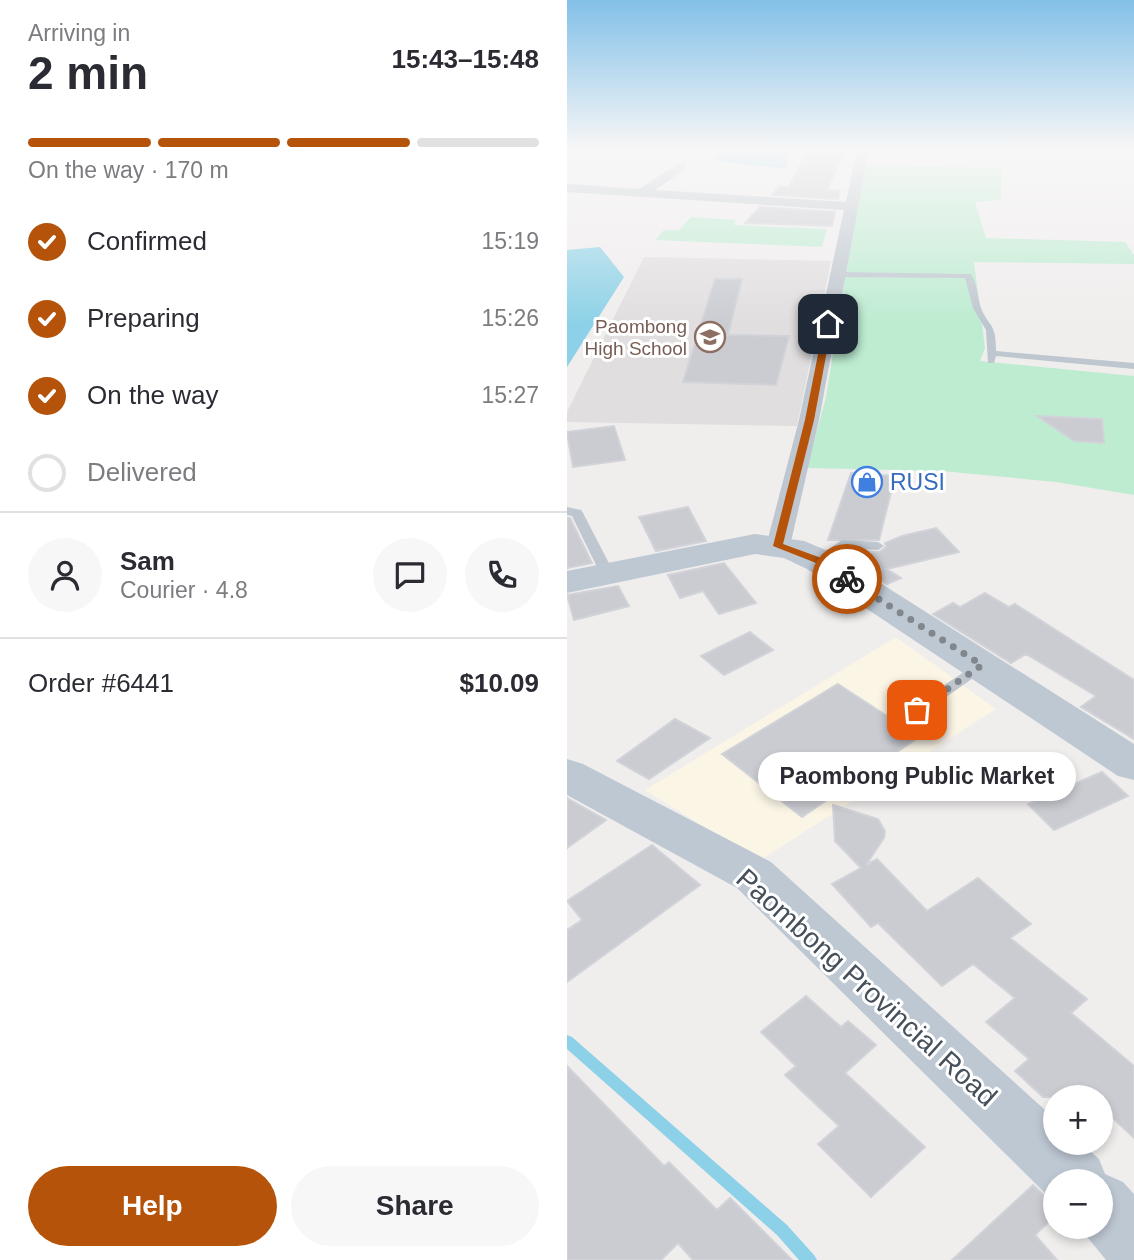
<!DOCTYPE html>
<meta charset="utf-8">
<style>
:root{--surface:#fff;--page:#f7f7f7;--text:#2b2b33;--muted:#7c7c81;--line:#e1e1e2;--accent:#b45309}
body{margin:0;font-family:Helvetica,sans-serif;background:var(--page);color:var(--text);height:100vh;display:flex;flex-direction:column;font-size:26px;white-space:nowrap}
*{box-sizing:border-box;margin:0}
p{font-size:23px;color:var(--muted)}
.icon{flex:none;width:38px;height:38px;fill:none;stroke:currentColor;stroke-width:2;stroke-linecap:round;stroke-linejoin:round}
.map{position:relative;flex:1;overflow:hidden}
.panel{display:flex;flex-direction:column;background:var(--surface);width:567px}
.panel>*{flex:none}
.fabs{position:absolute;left:476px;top:1085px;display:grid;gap:14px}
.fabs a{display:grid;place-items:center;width:70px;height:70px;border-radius:50%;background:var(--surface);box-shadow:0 4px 10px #0003;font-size:35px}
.pin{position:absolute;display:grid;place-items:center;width:60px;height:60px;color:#fff;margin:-30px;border-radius:14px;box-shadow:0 4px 10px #0006}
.courier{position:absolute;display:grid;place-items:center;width:70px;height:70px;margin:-35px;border:5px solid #b45309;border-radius:50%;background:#fff;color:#222;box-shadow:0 2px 9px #0007}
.bubble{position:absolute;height:49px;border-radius:24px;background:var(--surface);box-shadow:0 4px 10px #0003;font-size:23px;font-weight:700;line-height:49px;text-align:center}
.summary em{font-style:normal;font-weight:700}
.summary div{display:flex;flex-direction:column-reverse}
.summary{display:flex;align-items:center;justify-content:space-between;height:119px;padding:0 28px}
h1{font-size:46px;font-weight:700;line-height:52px}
.bar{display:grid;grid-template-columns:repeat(4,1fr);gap:10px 7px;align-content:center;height:84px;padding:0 28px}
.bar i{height:9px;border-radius:5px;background:var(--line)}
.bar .active{background:var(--accent)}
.bar p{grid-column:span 4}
.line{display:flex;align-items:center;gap:18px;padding:0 28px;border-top:2px solid var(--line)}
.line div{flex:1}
.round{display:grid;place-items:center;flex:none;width:74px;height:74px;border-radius:37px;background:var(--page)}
ol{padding:0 28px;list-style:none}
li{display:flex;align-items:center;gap:21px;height:77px}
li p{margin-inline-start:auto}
li .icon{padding:7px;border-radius:50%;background:var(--accent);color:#fff;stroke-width:4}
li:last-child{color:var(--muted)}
li i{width:38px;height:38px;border:4px solid var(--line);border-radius:50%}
.cta{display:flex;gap:14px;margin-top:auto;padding:14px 28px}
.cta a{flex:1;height:80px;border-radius:42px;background:var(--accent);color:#fff;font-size:28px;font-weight:700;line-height:80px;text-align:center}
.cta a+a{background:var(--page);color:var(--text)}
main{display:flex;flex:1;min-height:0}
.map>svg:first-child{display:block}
.commercial{fill:#fbf5e6}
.education{fill:#e1dedf}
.green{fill:#bdecd1}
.water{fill:#8cd1e7}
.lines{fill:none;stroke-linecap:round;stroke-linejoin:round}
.stream{fill:#8cd1e7;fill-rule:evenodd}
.building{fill:#caccd2;stroke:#d1d3d9;stroke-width:2}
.service{fill:#bec7cf;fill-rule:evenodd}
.minor{fill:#bec7cf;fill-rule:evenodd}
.secondary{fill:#bec8d3;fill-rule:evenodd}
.route{fill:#b45309}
.done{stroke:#82878d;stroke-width:7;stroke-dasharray:0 12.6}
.labels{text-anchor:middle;stroke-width:6;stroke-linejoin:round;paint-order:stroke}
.far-education-label{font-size:19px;fill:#785e54;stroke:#fff;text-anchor:end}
.shop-label{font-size:23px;fill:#366cbe;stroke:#fff;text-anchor:start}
.near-street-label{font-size:28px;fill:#46505a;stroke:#fff}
</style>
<main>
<section class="panel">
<div class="summary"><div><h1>2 min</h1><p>Arriving in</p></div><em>15:43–15:48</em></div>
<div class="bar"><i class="active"></i><i class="active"></i><i class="active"></i><i></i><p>On the way · 170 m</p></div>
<ol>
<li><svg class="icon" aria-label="check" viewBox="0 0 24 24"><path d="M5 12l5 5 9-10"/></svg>Confirmed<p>15:19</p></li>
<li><svg class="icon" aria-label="check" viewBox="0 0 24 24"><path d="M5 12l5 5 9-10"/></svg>Preparing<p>15:26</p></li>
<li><svg class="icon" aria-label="check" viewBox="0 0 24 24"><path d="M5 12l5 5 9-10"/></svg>On the way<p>15:27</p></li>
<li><i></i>Delivered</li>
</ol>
<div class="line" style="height:126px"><a class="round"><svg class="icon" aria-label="person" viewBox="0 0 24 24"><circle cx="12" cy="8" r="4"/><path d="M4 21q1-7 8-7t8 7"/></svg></a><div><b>Sam</b><p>Courier · 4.8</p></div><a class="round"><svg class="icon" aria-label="chat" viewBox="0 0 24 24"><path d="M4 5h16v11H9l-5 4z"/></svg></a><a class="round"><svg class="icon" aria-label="phone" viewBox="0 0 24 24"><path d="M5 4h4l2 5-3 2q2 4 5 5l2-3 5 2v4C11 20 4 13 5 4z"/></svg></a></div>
<div class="line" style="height:91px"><div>Order #6441</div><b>$10.09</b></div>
<div class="cta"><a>Help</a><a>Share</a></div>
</section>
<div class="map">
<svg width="567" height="1260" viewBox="0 0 567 1260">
<rect width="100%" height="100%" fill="#f0eded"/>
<!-- commercial -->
<path class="commercial" d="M329,637l100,72 -237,152 -114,-71z"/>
<!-- education -->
<path class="education" d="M77,257l187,4 -34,165 -230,-4v-10z"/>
<!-- green -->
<path class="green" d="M297,164l137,4v32l-26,2 11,36 139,4 9,13v9l-160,-2 11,86 -5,13 154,15v119l-78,-13 -114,-11 -135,-3 19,-71z
M124,217l45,3 -2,5 93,4 -5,18 -167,-7 9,-10h15z"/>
<!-- water -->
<path class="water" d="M146,149h77l-5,20 -70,-8z
M33,247l24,30 -57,90v-117z"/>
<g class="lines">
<!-- stream -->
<path class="stream" d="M0,1035l5,2 215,188 27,30 3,5h-18l-22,-25 -210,-186z"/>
</g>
<!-- building -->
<path class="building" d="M241,149h37l-18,41 13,1 -2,8 -66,-4 8,-9 9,1z
M193,207l75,5 -3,14 -87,-3z
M148,279h27l-14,56 61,1 -13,49 -93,-3z
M470,416l65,3 2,24 -30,-2z
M47,426l11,34 -52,7 -6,-35z
M284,473l44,3 -16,64h-51z
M121,507l18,34 -50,10 -17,-34z
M0,518h3l22,45 -25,5z
M369,528l23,24 -72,17 14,9 -14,6 -46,-29 5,-4 33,1 7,-5 -1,-4 17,-7z
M157,563l32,40 -37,11 -16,-23 -23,7 -12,-23z
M51,586l11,20 -55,14 -7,-25z
M418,593l24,14 6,-3 119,76v59l-53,-32 15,-11 -70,-42 -15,9 -78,-49 20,-11 7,4z
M183,632l23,18 -49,25 -23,-19z
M271,684l81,53 -117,80 -80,-63z
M108,719l35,19 -61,41 -32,-18z
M535,772l26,24 -74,34 -26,-26z
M0,798l39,22 -39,28z
M266,805l45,14 7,12 -1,7 -18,27 11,-6 50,52 51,-33 53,46 -21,14 77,61 -16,14 63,53v72l-33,-31v-10h-58l-28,-26 14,-12 -43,-37 29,-24 -42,-34 -31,22 -64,-63 -7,4 -39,-43 29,-16 -26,-27z
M85,845l48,40 -133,97v-52l15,-10 -15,-19z
M239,996l35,31 7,-6 28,24 -31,28 80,74 -54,50 -53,-53 21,-18 -54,-51 11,-9 -35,-34z
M0,1066l97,100 5,-4 48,48 13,-12 62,62h-99l-15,-17 -17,17h-94z
M466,1185l22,21v10l-20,19 22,25h-105z"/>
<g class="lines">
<!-- service -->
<path class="service" d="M271,272l133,2c7,11 6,22 10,34 9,21 15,14 15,43l138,12v6l-138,-13 -2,7h-6l-2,-33 -13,-22 -8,-30 -130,-1v-4z
M0,507l14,3 2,3 31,60 -2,3 -5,1 -7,-4 -28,-57 -5,-1z
M275,540l36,2 6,4 -6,4 -33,-2 -20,16h-10l-1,-3 1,-3z
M414,661l5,2 2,3 -2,3 -64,45h-10l-3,-4 3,-4z"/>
<!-- minor -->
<path class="minor" d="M290,149h12l-50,271 -29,126 -4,5h-16l-4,-5 33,-126 45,-210 -277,-18v-8l72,5 42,-27 4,1v6l-30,21 191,12z"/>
<!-- secondary -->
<path class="secondary" d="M188,534l49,7 29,12 301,191v36l-16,-4 -311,-207 -23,-11 -29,-4 -188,39v-22z
M0,759l16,5 188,98 284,257v24h26l18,16 6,15 18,8 11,12v66h-28l-27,-33h22v-46h-46v22l-318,-315 -170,-93z"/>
</g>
<!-- sky -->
<linearGradient id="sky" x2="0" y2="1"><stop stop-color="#83c0e8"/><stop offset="0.46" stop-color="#f8f7f7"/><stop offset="1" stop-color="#f8f7f7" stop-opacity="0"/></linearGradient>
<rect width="567" height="325" fill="url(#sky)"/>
<!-- route -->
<path class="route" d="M261,321l4,3 -18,96 -31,124 41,15 27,17v5l-4,1 -31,-19 -43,-17 32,-126 19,-96z"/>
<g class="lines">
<!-- done -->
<path class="done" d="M280,579l135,86 -65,45"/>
</g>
<!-- icons -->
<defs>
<g id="school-ring" transform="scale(1.575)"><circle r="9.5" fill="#fff" stroke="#8d6e63" stroke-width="1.5"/><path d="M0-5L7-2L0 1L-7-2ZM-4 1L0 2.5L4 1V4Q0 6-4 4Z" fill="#8d6e63"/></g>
<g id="shop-ring" transform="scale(1.575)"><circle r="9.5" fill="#fff" stroke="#3f7fe0" stroke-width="1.5"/><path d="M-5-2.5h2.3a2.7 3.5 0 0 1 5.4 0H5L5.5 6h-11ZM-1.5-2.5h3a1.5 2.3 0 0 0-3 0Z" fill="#3f7fe0"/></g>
</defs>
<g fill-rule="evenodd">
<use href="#school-ring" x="143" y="337"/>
<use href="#shop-ring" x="300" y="482"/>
</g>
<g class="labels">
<!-- far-education labels -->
<g class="far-education-label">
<text x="120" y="333">Paombong<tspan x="120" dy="22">High School</tspan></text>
</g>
<!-- shop labels -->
<g class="shop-label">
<text x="323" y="490">RUSI</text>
</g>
<!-- near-street labels -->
<g class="near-street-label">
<text transform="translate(300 987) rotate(42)" y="10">Paombong Provincial Road</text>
</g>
</g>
</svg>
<div class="fabs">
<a>+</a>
<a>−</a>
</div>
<div class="pin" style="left:350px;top:710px;background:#ea580c"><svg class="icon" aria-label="bag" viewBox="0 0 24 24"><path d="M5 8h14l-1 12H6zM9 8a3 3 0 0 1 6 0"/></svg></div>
<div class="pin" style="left:261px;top:324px;background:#1f2937"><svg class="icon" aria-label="home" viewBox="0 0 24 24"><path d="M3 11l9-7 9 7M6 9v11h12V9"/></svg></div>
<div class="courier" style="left:280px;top:579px"><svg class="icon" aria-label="bike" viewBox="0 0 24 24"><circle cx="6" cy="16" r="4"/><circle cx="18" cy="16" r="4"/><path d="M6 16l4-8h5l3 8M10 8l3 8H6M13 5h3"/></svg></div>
<div class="bubble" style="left:191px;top:752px;width:318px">Paombong Public Market</div>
</div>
</main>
